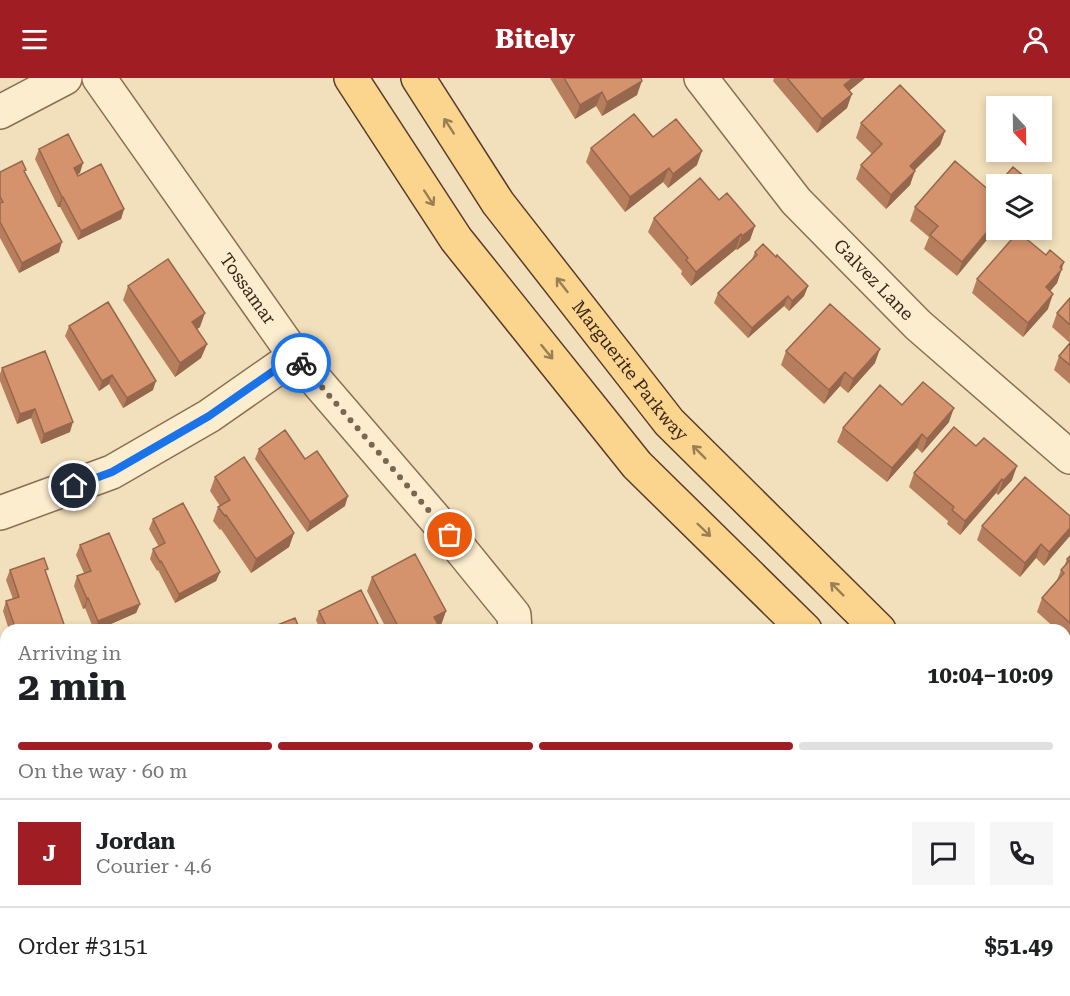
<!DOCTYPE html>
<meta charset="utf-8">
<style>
:root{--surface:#fff;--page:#f6f6f6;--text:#202124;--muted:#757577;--line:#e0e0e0;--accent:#a11d24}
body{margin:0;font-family:"Roboto Serif",serif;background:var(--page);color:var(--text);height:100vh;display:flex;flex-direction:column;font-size:22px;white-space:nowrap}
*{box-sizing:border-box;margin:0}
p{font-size:20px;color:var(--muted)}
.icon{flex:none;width:33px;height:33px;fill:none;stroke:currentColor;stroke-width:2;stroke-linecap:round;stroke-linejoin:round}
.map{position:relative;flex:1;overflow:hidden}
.details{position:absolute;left:0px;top:546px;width:1071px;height:372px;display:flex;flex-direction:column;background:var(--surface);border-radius:18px 18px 0 0;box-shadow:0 3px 9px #0003}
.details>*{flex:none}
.needle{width:39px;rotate:158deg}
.fabs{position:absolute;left:986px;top:18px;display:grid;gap:12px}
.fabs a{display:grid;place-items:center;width:66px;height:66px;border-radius:0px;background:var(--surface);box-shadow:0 3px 9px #0003;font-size:30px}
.pin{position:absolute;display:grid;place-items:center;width:51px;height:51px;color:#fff;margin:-26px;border:3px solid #fff;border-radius:50%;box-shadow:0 2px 6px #0007}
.courier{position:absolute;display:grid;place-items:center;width:60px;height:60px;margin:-30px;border:4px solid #1a73e8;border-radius:50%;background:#fff;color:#222;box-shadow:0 2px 8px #0007}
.headline em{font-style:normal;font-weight:700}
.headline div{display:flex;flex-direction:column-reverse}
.headline{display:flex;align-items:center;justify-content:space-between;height:102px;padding:0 18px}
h1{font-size:39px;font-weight:700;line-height:45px}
.bar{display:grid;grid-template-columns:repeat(4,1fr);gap:9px 6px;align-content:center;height:72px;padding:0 18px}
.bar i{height:8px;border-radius:4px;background:var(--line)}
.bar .active{background:var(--accent)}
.bar p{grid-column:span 4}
.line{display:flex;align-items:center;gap:15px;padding:0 18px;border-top:2px solid var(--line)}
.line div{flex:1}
.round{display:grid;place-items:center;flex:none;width:63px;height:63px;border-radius:0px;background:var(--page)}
header{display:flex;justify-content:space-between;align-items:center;height:78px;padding:0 18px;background:var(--accent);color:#fff;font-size:27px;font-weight:700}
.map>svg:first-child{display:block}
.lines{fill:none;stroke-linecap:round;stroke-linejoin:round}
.street-casing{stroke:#8b6f53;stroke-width:36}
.primary-casing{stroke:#583d29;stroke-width:36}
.street{stroke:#fcedcf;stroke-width:33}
.primary{stroke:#fbd48e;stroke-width:33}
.wall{fill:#b77e5e}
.shaded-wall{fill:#95674c}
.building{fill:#d5936d;stroke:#95674c;stroke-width:1.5}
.oneway{stroke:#9a7e54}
.done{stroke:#7a6752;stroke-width:6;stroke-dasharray:0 10.8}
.route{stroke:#1a73e8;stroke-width:8}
.labels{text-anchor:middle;stroke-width:4.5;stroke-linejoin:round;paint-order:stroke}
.street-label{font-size:18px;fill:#39271a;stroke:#f9eacc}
</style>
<header><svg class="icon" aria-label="menu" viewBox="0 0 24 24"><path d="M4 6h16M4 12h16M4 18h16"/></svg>Bitely<svg class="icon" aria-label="person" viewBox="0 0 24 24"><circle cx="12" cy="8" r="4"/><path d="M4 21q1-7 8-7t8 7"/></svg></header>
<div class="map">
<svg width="1070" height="918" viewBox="0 0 1070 918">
<rect width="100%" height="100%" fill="#f2dfbb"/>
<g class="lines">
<!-- street casing -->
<g class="street-casing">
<g id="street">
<path id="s1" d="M99,0l196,278 154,179 65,80 1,15"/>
<path id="s2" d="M701,0l95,123 122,124 152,132"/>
<path d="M0,34l65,-34"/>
<path d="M0,435l112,-41 97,-56 86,-60"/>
<path d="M0,822l6,-3"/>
<path d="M279,912l2,6"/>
<path d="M319,918l16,-6"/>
<path d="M442,918l18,-6"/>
</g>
</g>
<!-- primary casing -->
<g class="primary-casing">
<g id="primary">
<path d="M351,0l105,161 181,226 168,165"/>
<path id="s3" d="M418,0l80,125 171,219 210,208"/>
<path d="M1065,737l5,5"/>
<path d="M1065,815l5,5"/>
</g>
</g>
<!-- street -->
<use href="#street" class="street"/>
<!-- primary -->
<use href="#primary" class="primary"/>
</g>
<!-- wall -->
<path class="wall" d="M550,0h91l-4,17 -35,21 -6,-10 -21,13z
M774,0h90l-15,13 -2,17 -30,25 -44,-52z
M861,45l84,8 -5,14 -26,25 -4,15 -24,24 -30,-30 5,-14 11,-11 -16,-16z
M653,59l44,28 -29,23 -5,-6 -38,30 -39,-50 5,-14z
M39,71l41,24 -3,1 1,2 46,33 -3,10 -43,21 -18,-33h-2l-23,-48z
M0,94l25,1 34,79 -40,21 -19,-35z
M700,100l50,62 -13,10 -1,-1 -45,37 -10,-12 1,-3 -34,-39 6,-14z
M991,114l-34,84 -33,-27 5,-12 -19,-16 5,-14z
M755,174l53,34 -4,10 -15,15 -5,-5 -36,32 -34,-35 4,-10 34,-34z
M1046,177l18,7 -7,21 -7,8 -2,18 -25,28 -51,-44 5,-14z
M128,208l72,41 -3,2 10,15 -6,14 -26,19 -52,-77z
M1070,220v45l-18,-16 5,-14z
M69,248l84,64 -30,18 -14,-24 -10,7 -34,-55z
M1070,265v41l-16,-14 5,-14z
M786,273l89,12 -27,30 -8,-7 -16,18 -43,-39z
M2,290l68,64 -29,12 -10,-26 -14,6 -17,-43v-7z
M902,327l47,17 -27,31 -5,-5 -30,34 -50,-40 6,-14z
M259,371l46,10 40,47 -38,26 -52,-73z
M914,395l98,7 -14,15 -2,-2 -36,42 -13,-11 1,-3 -39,-34z
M215,399l79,56 -5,14 -38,26 -30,-44 -1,1 -7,-9 5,-14 2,-1 -10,-15z
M1070,438l-26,50 -8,-8 -16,19 -43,-37 5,-14z
M153,441l67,53 -4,9 -41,22 -17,-33 -1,1 -7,-12 3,-10 6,-2 -10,-18z
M80,467l60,59 -4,9 -39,17h-3l-9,-22 -2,1 -9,-23 3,-10 7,-3 -8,-18z
M1070,478v86l-5,-5v-7h-8l-20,-18 5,-14 15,-18 4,-10 3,-3 3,-8z
M10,492l36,3 20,57h-57l-6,-19 3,-10 7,-2 -7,-19z
M372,499l74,34 -5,14 -2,1 2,4h-54l-20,-39z
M319,533l62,19h-61l-4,-10z
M65,912h60l2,6h-60z
M148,912h55l-3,6h-50z
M769,912h53l1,6h-54z
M848,912l48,6h-50z"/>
<!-- shaded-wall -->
<path class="shaded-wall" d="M853,0h12l-26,21 5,-14z
M642,3l-5,14 -35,21 5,-14z
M602,14l-6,14 -21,13 5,-14z
M852,16l-5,14 -30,25 5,-14z
M945,53l-5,14 -35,35 5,-14z
M702,73l-5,14 -29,23 5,-14z
M83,85l-3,10 -10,5 4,-10z
M669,90l-6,14 -38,30 5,-15z
M915,93l-5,14 -24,24 5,-14z
M62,119h1l-3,10h-2z
M124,131l-3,10 -43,21 3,-9z
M996,143v8l-39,47 5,-14z
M755,148l-5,14 -13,10 5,-14z
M741,156l-5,15 -45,37 5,-14z
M62,164l-3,10 -40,21 3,-10z
M1064,184l-7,21 -16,19 5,-15z
M808,208l-4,10 -15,15 3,-10z
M1053,216l-5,15 -25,28 5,-14z
M788,218l-4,10 -36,32 4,-10z
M205,235l-5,14 -13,9 5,-14z
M207,266l-6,14 -26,19 5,-14z
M880,271l-5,14 -27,30 5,-14z
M845,294l-5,14 -16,18 5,-14z
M112,297l-3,9 -10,7 3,-10z
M156,303l-3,9 -30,18 4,-10z
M954,330l-5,14 -27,31 5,-14z
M35,331l-4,9 -14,6 3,-10z
M73,344l-3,10 -29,12 3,-10z
M922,356l-5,14 -30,34 5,-14z
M1017,388l-5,14 -14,15 5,-14z
M1002,401l-6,14 -36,42 5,-14z
M348,418l-3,10 -38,26 3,-10z
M1070,450v8l-26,30 5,-14z
M294,455l-5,14 -38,26 5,-14z
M1041,466l-5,14 -16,19 5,-14z
M220,494l-4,9 -41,22 4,-9z
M88,520l-3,10 -2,1 4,-10z
M140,526l-4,9 -39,17h-2l3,-9z
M446,533l-5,14 -10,5 3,-13z
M6,746v8l-6,3v-9z
M155,912h9l-2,6h-9z
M192,912h11l-3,6h-24z"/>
<!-- building -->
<path class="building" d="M564,0h77l1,3 -35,21 -5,-10 -22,13z
M787,0h66l-9,7 8,9 -30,25z
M900,7l45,46 -35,35 5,5 -24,24 -30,-30 21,-21 -21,-21z
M634,36l19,23 23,-18 26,32 -29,23 -4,-6 -39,29 -39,-49z
M68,56l15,29 -9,5 4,8 23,-12 23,45 -43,22 -18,-34h-1l-23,-48z
M22,83l4,9 -2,1 38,71 -40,21 -22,-41v-19l3,-1 -3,-5v-25z
M955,83l36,31 5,-6v35l-34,41 -32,-27 8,-9 -23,-19z
M1013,89l20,17h-35z
M700,100l19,22 8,-7 28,33 -13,10 -1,-2 -45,38 -10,-12 2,-2 -34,-40z
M1018,154l28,23 4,-5 14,12 -4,5 2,2 -16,18 7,7 -25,29 -51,-44z
M763,166l13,13 1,-2 31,31 -16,15 -4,-5 -36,32 -34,-35 39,-38 -2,-3z
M168,181l37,54 -13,9 15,22 -27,19 -52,-77z
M1070,220v27l-13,-12z
M108,224l48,79 -29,17 -15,-23 -10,6 -33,-55z
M830,226l50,45 -27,30 -8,-7 -16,18 -43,-39z
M1070,265v22l-11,-9z
M45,273l28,71 -29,12 -9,-25 -15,5 -18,-46z
M923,304l31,26 -27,31 -5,-5 -30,34 -49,-40 37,-43 22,20z
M954,349l22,19 8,-8 33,28 -14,15 -1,-2 -37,42 -13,-11 2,-3 -40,-34z
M285,352l20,29 12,-8 31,45 -38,26 -51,-73z
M244,379l50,76 -38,26 -30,-44 -1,1 -7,-9 12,-7 -15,-23z
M1025,399l45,39v12l-21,24 -8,-8 -16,19 -43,-37z
M183,425l37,69 -41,22 -18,-33 -1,1 -7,-13 12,-6 -12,-24z
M109,455l31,71 -42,17 -10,-23 -1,1 -10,-23 14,-5 -11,-26z
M415,476l31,57 -12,6 7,13h-41l-28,-53z
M1070,478v67l-28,-25 22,-25 -3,-3 8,-9 -2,-2z
M44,480l4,11 -3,1 21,60h-50l-10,-29 13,-4 -9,-27z
M361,512l20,40h-53l-9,-19z
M295,540l5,12h-35z
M0,667l6,14v65l-6,2z
M6,876v36h26l4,6h-36v-38z
M76,912h49l2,6h-49z
M170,912h22l-16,6h-4z
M654,912h17l2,6h-37z
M705,912h32l2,6h-50v-1z
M773,912h49l1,6h-49z
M849,912h49l-2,6h-36v-1l-12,-4z
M924,912h55l6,6h-67z"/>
<!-- one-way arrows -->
<defs><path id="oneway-shaft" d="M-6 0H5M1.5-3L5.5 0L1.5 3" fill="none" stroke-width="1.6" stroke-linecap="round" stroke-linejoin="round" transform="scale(1.5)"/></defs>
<g class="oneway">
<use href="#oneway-shaft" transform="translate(449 48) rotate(-123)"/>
<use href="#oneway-shaft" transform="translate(429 120) rotate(57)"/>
<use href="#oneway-shaft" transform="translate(562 207) rotate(-128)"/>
<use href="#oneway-shaft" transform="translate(547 274) rotate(51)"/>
<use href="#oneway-shaft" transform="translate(699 374) rotate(-135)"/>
<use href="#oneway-shaft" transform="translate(704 452) rotate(44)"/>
<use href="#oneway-shaft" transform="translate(837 511) rotate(-135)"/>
</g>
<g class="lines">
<!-- done -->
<path class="done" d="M301,285l149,172"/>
<!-- route -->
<path class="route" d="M74,408l38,-14 97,-56 86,-60 6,7"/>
</g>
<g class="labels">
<!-- street labels -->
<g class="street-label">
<text dy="6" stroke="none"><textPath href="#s2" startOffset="266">Galvez Lane</textPath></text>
<text dy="6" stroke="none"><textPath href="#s1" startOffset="258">Tossamar</textPath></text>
<text dy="6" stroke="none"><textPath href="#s3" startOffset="362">Marguerite Parkway</textPath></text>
</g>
</g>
</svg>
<div class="fabs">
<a><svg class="needle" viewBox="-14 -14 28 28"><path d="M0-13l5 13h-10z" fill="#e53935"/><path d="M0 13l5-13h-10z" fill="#757577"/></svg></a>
<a><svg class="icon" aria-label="layers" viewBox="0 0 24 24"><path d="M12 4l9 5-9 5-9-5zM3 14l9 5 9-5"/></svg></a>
</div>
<div class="pin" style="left:450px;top:457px;background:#ea580c"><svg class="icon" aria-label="bag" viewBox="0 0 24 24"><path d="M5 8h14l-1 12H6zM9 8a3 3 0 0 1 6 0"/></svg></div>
<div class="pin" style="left:74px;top:408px;background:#1f2937"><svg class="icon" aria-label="home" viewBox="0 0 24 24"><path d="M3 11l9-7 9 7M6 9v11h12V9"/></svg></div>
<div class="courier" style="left:301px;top:285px"><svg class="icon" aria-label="bike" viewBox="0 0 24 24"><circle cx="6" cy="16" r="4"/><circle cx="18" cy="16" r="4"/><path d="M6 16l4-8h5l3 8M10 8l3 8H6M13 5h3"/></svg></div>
<section class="details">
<div class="headline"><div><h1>2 min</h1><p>Arriving in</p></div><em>10:04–10:09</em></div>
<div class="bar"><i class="active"></i><i class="active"></i><i class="active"></i><i></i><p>On the way · 60 m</p></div>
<div class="line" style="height:108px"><b class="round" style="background:var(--accent);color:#fff">J</b><div><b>Jordan</b><p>Courier · 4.6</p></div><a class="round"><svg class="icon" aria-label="chat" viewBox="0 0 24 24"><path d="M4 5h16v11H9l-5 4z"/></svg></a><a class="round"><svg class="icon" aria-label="phone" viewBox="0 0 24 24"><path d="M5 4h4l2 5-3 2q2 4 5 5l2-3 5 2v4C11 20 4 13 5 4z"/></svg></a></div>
<div class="line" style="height:78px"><div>Order #3151</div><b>$51.49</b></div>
</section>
</div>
